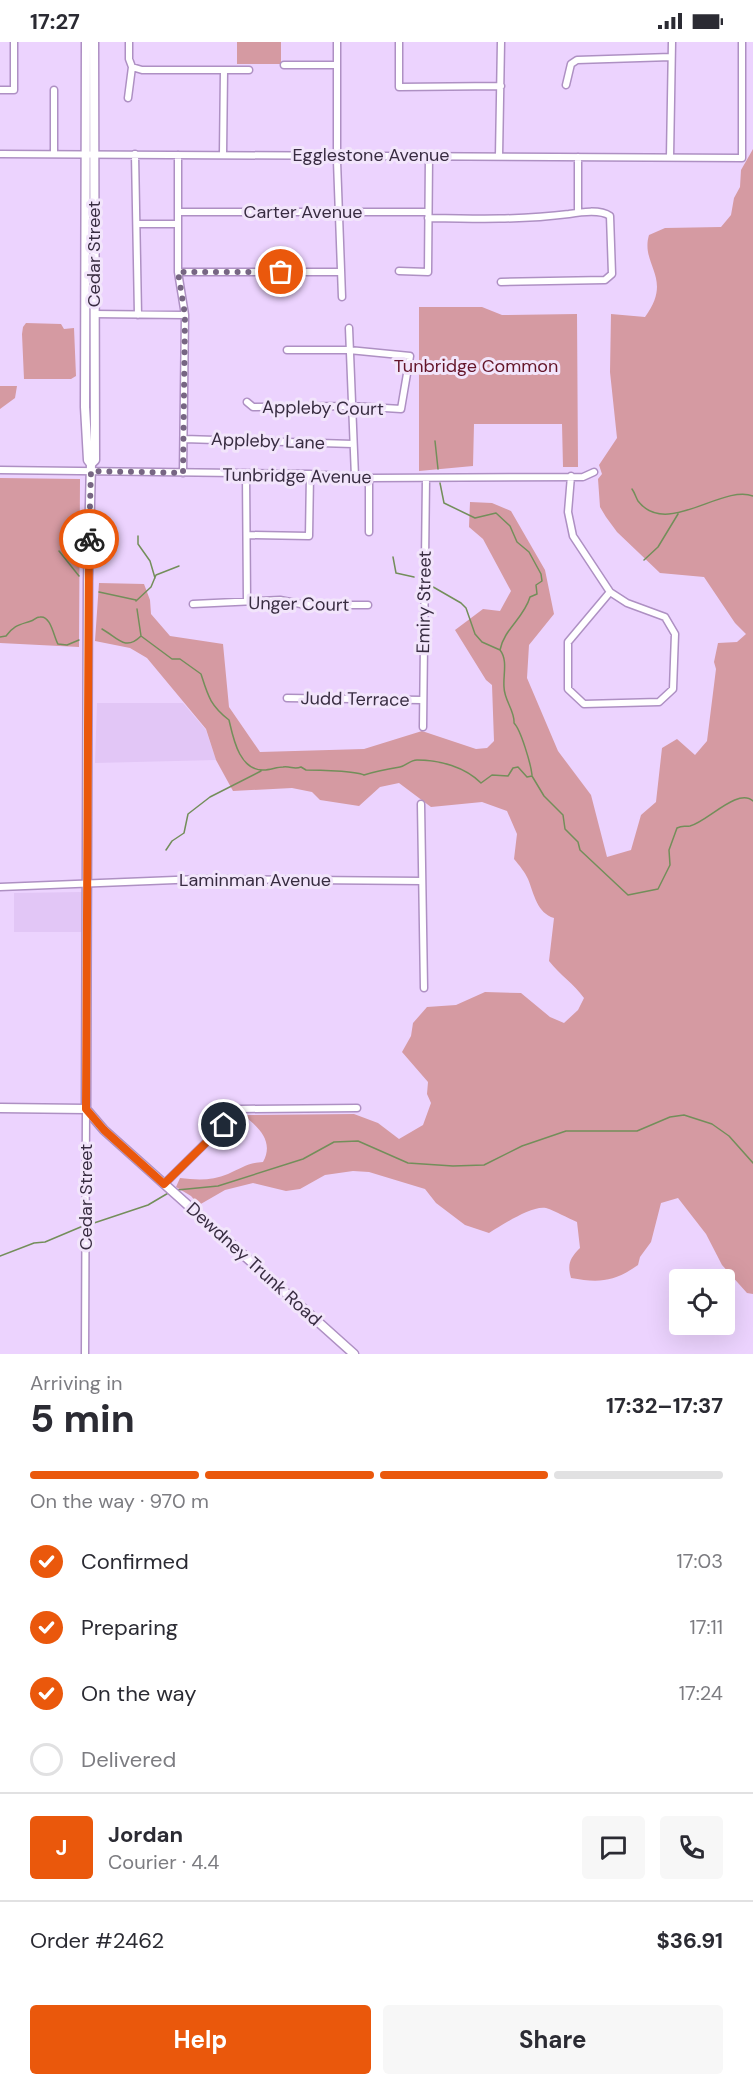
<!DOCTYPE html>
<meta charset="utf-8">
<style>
:root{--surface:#fff;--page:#f7f7f7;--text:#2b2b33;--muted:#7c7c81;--line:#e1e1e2;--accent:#ea580c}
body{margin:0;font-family:"DM Sans",sans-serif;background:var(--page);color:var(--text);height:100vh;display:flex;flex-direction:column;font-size:22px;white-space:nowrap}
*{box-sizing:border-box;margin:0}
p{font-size:20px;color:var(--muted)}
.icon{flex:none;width:33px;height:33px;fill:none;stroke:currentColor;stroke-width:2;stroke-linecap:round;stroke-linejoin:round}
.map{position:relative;height:1312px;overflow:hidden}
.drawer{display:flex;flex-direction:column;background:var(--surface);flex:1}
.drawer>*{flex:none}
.fabs{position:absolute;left:669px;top:1227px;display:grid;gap:12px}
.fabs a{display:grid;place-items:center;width:66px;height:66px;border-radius:6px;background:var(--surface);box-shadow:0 6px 24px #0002;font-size:30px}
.pin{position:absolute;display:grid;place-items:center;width:51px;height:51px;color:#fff;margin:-26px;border:3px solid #fff;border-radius:50%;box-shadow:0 2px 6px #0007}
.courier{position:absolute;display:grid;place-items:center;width:60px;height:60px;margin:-30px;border:4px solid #ea580c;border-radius:50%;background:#fff;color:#222;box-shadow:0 2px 8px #0007}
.summary em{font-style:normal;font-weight:700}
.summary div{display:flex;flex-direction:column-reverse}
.summary{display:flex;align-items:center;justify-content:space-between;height:102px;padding:0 30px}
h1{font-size:39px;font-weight:700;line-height:45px}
.bar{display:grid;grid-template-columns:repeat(4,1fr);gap:9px 6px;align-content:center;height:72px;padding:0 30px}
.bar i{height:8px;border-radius:4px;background:var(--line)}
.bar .active{background:var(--accent)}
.bar p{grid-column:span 4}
.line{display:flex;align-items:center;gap:15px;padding:0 30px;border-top:2px solid var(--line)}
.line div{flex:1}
.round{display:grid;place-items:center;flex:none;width:63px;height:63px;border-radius:6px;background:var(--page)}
ol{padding:0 30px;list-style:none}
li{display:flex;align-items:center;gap:18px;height:66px}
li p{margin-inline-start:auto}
li .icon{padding:6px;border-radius:50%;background:var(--accent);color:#fff;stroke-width:4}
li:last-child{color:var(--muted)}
li i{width:33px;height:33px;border:3px solid var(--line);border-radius:50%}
.primary-button{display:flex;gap:12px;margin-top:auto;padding:12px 30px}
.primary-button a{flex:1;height:69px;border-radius:6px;background:var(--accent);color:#fff;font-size:24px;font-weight:700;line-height:69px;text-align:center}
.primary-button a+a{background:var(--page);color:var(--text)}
.status{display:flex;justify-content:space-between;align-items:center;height:42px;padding:0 30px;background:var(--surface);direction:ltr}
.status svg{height:16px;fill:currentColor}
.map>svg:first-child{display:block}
.built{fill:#e2c6f6}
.green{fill:#d59aa2}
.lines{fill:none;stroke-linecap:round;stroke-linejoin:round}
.stream{stroke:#738e5a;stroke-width:1.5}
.minor-casing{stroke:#ae90c3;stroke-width:9}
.secondary-casing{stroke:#ae90c3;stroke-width:11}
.minor{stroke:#fff;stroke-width:6}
.secondary{stroke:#fff;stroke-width:8}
.done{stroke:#776683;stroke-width:6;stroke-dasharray:0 10.8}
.route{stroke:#ea580c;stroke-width:8}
.labels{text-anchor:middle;stroke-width:6;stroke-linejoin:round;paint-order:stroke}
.street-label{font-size:18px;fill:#382c41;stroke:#f2e5fb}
.park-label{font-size:18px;fill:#641529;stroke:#f2e5fb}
</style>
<div class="status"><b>17:27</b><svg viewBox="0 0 49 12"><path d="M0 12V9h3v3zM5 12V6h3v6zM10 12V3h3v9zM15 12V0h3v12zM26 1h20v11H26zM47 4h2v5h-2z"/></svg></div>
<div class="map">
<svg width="753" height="1312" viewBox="0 0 753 1312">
<rect width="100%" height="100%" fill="#ecd3fe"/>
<!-- built -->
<path class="built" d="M97,661h86l23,27 10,30 -121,3z
M82,850v40h-68v-39z"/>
<!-- green -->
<path class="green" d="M237,0h44v22h-44z
M753,107v1145l-6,-1 -25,-28 -16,-31 -28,-36 -17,5 -10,39 -11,15 -2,8c-24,17 -39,18 -67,13 -4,-14 -1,-20 9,-30l-3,-26c-10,-4 -21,-11 -31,-14 -14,-3 -44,17 -57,25l-24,-8 -29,-22 -11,-14 -56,-17 -16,-1 -28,4 -25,14 -14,2 -33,-8 -28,7 -26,15 -8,-9 -15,-9 4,-9c16,2 32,3 48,-4 14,-6 19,-11 35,-12 11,-20 -3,-34 -20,-47l111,-1 24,9 21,16 24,-14 8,-22 -4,-9 1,-12 -26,-30 9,-16 2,-13 14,-16 29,-2 29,-13 36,1 29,24 14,6 14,-13 6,-12c-10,-14 -24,-23 -35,-37l5,-43c-17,-5 -20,-24 -26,-39 -3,-7 -9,-14 -14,-20l3,-25 -10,-23 -25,-9 -51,5 -32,-24 -19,4 -21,19 -39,-6 -8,-8 -20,-4 -59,3 -17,-31 -10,-31 -59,-71 -17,-10 -35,-7 4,-58 45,1 6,16 1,14 19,22 53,8 6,63 31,45 104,-3 58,-18 54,18 11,-1 7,-7 -2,-56 -6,-5 -31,-50 28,-21 17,2 11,-20 -28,-52 -14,-12 1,-25 22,1 19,8 34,59 9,44 -25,31 -2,33 31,73 33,44 16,62 24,-7 10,-35 15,-13 6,-54 15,-9 18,16 12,-14 9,-72 -2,-7 4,-19 19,-1 9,-8 -11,-11 -31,-46 -44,-4 -43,-41 -11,-15 -6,-10 -2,-28 4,-5 -3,-9 18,-27 -7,-66 1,-58 34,3c29,-39 -5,-52 4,-82l16,-7 56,-1 10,-12 3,-17 6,-11 1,-17z
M419,265h63l20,8 75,-1 1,153h-15l-1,-43h-88l-1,42 -54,5z
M26,281l35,1 3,5 10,-1 2,48 -5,3h-47l-2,-45 1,-7z
M0,344h17l-2,12 -15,11z
M0,436l80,1 -1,168 -79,-4z"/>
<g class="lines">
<!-- stream -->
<path class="stream" d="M435,399l3,28
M440,441l4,20 31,15 21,-5 14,13 7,16 12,10 12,22 1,7 -6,4 1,9 -7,3c-6,21 -26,32 -30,53 8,10 3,25 4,37 0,13 11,24 10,36 7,7 17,42 18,52
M632,447c3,4 4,9 6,12 28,37 84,-17 115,-5
M138,494v8l12,17 5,17
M59,509l20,25
M393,515l3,16 18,4
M644,518l14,-13 20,-33
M428,542l33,19 5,5 9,26 7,8 18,8
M99,550l37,8
M136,559l15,-14 5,-12 23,-9
M137,567l4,27 31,23h8l21,15c7,22 9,31 28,46 4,17 10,51 35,50 6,0 13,-3 19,-3 8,-1 11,3 18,0l5,3c11,0 50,1 58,5 12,-4 24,-6 36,-8 6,-1 10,-7 17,-7 23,0 48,7 64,23l11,-8 16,1 5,-8 5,-1 9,10 5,-1 12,20 19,19 2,14 13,13 2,8 48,45 30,-6 12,-24 -1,-15 8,-22c6,-3 8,-1 13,-2 17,-4 48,-39 63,-25
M102,587c15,8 23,23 39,7
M0,595l6,-1c8,-11 13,-11 25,-15 3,-1 5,-4 9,-4 11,-2 14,21 18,27l9,1 12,-5
M166,808l6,-9 12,-8 4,-19 22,-17 51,-26
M177,1148l41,-4 85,-27 31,-17 24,-1 50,22 45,3 31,-1 38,-19 44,-15h71l33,-14 14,-2 28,9 17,12 24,27
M88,1183l60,-20 22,-13
M0,1214l34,-13 11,-1 38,-16"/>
<!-- minor casing -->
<g class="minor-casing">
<path id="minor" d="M337,0v119l5,136
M399,0v45l102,-1
M284,23h52
M132,25l10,3h107
M566,43l5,-21 6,-4 94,-3
M0,48h14v-48
M54,48v64
M128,56l4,-31 -3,-8v-17
M0,112l742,4v-116
M135,112l3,161
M223,112l1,-83
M178,113v117l7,43 -2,158
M499,114l2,-114
M670,115l2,-115
M178,170h250
M578,170v-55
M428,176c48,1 94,2 141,-4 12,-2 31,-5 41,2l2,58 -7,6 -104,2
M138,182h40
M399,229l29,1 1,-116
M178,230h162
M94,272l91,1
M349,286l6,149
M247,360l6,5 99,-1 49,3 9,-53 -61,-6h-62
M184,397l169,5
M0,428l310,4 59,4 214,-1 11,-5
M246,432l1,127
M571,434l-3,36 5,24 37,56 17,11 38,14 10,17 -2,55 -14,13 -75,2 -16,-15v-47l42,-50
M369,436v54
M247,493l62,1 1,-62
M193,562l87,-4 26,5h62
M287,656l135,2
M423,685l3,-249
M421,762l3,184
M0,845l200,-8 222,2
M164,1142l76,-75 117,-1
M85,1312l1,-244"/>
</g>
<!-- secondary casing -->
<g class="secondary-casing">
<path id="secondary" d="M86,0l-1,365 3,53 3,4
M0,1066l86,1 18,21 250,224
M86,1067l2,-527 3,-118 4,-4 -1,-418"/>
</g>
<!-- minor -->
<use href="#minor" class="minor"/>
<!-- secondary -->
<use href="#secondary" class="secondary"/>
</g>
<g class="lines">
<!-- done -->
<path class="done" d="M89,497l2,-68 92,2 2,-158 -7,-43h103"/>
<!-- route -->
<path class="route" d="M89,497l-3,570 18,21 60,54 60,-59"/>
</g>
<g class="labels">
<!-- street labels -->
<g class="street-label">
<text x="371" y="119">Egglestone Avenue</text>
<text x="303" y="176">Carter Avenue</text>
<text transform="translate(94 212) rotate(-90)" y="6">Cedar Street</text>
<text transform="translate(323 366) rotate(1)" y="6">Appleby Court</text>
<text transform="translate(268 399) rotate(2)" y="6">Appleby Lane</text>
<text transform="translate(297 434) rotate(1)" y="6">Tunbridge Avenue</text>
<text transform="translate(424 560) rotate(-89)" y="6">Emiry Street</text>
<text transform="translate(299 562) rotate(1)" y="6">Unger Court</text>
<text transform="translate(355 657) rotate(1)" y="6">Judd Terrace</text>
<text x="255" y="844">Laminman Avenue</text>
<text transform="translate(86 1155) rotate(-90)" y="6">Cedar Street</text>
<text transform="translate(254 1222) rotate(42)" y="6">Dewdney Trunk Road</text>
</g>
<!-- park labels -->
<g class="park-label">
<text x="476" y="330">Tunbridge Common</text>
</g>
</g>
</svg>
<div class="fabs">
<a><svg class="icon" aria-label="locate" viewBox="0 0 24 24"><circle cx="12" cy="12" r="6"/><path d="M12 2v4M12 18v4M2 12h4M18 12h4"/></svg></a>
</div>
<div class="pin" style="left:281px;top:230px;background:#ea580c"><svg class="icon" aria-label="bag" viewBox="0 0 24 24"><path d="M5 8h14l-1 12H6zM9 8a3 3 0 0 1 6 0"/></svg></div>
<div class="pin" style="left:224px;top:1083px;background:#1f2937"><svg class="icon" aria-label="home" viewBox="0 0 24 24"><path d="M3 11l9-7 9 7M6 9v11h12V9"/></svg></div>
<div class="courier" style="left:89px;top:497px"><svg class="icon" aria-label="bike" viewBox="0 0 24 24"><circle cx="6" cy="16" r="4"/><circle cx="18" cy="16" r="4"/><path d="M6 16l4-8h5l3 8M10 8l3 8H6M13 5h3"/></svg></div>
</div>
<section class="drawer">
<div class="summary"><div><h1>5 min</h1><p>Arriving in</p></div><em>17:32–17:37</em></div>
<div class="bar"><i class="active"></i><i class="active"></i><i class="active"></i><i></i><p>On the way · 970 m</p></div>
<ol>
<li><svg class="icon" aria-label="check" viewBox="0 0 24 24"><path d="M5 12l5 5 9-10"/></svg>Confirmed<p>17:03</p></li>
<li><svg class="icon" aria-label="check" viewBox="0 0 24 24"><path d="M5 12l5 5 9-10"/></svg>Preparing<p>17:11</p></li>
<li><svg class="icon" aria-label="check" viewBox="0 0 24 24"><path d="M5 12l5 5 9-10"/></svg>On the way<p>17:24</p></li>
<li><i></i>Delivered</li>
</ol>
<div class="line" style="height:108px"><b class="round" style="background:var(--accent);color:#fff">J</b><div><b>Jordan</b><p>Courier · 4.4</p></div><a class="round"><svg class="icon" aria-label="chat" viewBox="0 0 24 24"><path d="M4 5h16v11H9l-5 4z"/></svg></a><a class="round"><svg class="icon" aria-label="phone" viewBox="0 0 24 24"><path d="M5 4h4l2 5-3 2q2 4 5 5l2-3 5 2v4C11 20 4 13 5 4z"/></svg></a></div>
<div class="line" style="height:78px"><div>Order #2462</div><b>$36.91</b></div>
<div class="primary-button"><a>Help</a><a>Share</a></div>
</section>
